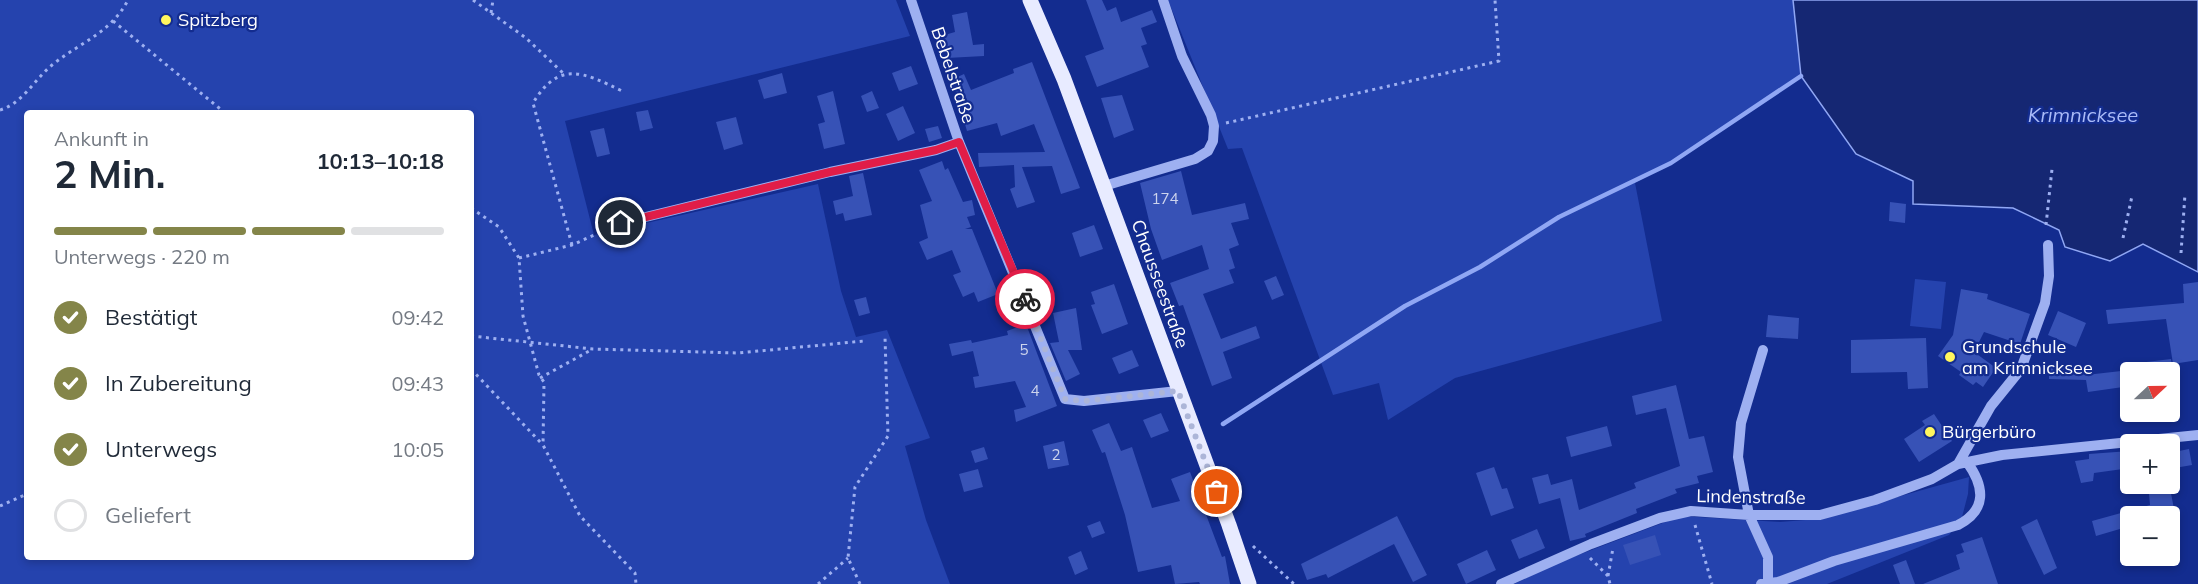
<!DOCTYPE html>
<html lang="de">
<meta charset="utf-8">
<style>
:root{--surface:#fff;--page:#f6f6f7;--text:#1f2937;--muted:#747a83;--line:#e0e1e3;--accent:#848549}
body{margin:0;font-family:Mulish,sans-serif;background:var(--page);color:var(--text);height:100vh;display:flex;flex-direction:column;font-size:22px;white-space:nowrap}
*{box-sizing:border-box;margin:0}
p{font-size:20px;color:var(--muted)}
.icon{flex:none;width:33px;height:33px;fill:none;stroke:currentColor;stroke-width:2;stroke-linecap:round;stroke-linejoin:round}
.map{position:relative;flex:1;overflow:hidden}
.sheet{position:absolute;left:24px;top:110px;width:450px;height:450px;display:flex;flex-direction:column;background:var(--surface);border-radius:6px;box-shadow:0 3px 9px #0003}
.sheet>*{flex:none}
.needle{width:39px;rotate:68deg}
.fabs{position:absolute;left:2120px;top:362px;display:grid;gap:12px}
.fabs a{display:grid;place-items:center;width:60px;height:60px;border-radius:6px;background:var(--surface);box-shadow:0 3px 9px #0003;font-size:30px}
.pin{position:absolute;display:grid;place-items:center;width:51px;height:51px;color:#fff;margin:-26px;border:3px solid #fff;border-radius:50%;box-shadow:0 2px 6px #0007}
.courier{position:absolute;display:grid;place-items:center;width:60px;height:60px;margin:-30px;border:4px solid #e11d48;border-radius:50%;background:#fff;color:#222;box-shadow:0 2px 8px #0007}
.head em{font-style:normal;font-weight:700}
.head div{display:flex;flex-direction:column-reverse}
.head{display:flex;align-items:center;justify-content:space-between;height:102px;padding:0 30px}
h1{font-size:39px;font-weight:700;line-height:45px}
.bar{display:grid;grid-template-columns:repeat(4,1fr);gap:9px 6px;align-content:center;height:72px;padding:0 30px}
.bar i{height:8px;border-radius:4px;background:var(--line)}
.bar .current{background:var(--accent)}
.bar p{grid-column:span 4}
ol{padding:0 30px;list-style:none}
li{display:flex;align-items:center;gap:18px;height:66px}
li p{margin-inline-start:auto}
li .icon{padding:6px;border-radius:50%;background:var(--accent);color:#fff;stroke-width:4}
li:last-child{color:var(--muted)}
li i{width:33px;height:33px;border:3px solid var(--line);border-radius:50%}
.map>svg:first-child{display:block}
.green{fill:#2543ae;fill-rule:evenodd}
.water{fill:#152773;stroke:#90a7f4;stroke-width:1.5}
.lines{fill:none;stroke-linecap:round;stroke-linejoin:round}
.stream{stroke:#90a7f4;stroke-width:4.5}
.building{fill:#3752b6}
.path{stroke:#9eb0f1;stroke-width:3;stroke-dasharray:3 4.5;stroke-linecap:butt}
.minor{stroke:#9eb0f1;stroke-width:10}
.major{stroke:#e8ebff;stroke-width:15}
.done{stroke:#acb5d8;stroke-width:6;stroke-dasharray:0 10.8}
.route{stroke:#e11d48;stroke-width:8}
.poi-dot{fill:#fff65e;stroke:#132c8f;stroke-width:2}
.labels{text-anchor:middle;stroke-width:4.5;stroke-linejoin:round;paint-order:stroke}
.number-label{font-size:15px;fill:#cdd4ed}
.poi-label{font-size:18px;fill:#fff;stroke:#132c8f;text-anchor:start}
.street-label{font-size:18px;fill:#fff;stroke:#132c8f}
.water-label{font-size:20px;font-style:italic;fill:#aabbf8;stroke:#132c8f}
</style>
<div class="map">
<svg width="2198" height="584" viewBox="0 0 2198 584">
<rect width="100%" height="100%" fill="#132c8f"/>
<!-- green -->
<path class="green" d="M0,0h896l14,36 -345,85 29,114 224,-51 23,107 15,46 31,-7 43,108 -25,8 21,74 24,64h-950zM471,112v444h-444v-444z
M1168,0h625l8,76 -129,87 -37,20 27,138 -207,57 -67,42 -9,-37 -46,12 -91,-247 -14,1z
M1915,279l31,3 -5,47 -31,-3z
M1969,477l-1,17 -6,23 -13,18 -122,49h-313l43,-21 124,-47 99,6 38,-3z"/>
<!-- water -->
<path class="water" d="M1793,0h405v272l-55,-28 -33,17 -45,-14 -6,-17 -46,-22 -100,-4v-23l-57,-27 -55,-78z"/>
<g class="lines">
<!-- stream -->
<path class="stream" d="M1223,424l182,-118 75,-39 79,-50 112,-54 130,-87"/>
</g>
<!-- building -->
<path class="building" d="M1086,0h16l5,11 9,-4 5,15 31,-12 5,12 -16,6 6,16 -6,2 8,21 -52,20 -12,-31 19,-7z
M967,12l6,33 11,-1v12l-37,2 -6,-22 14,-4 -3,-17z
M1032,62l48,126 -19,6 -9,-28 -30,1 13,35 -18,6 -7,-19 5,-2 -1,-22 -35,2 -1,-14 67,-1 -11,-28 -33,12 -4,-13 -30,8 -5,-17h3l-14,-34 13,-6 7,16 43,-17 -1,-4z
M911,66l7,18 -19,7 -7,-18z
M782,73l5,20 -23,6 -6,-19z
M833,91l12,53 -21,5 -6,-25 7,-2 -8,-26z
M872,91l7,17 -12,4 -6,-16z
M1122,95l12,35 -20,8 -13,-40z
M903,106l12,27 -17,8 -12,-27z
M648,110l5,18 -13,3 -4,-19z
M736,117l7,27 -19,6 -8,-28z
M938,126l4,12 -13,4 -4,-13z
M604,128l6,26 -13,3 -7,-26z
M942,161l3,9 3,-2 15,34 9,-2 3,15 -8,2 4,10 -6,2h7l26,65 -20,8 -4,-10 -11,5 -10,-22 8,-3 -9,-22 -25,10 -8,-18 9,-4 -8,-33 12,-4 -13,-31z
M1181,171l11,44 53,-12 4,16 -18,4 8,22 -10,4 6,19 -6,2 5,13 -31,11 18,45 35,-13 4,12 -37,14 9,26 -20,8 -29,-81 -4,1 -9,-23 39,-14 -7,-24 -40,15 -11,-31 -11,-46z
M863,173l9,42 -27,6 -2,-8 -7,2 -3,-14 20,-5 -4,-20z
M1890,202l16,2 -1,19 -16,-2z
M1094,225l9,24 -23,8 -8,-24z
M1276,276l8,19 -12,5 -8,-19z
M2198,282v78l-25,4 -7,-45 -58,5 -2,-14 78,-7 -1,-19z
M1114,284l14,40 -26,10 -11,-29 4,-1 -4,-12z
M1961,289l27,5 -1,5 43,15 -10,30 -36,-12 -10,20 22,16 -13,19 -7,-5 -3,3 -14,-10 2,-3 -23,-16 15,-21z
M866,297l4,16 -11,3 -5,-16z
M1076,308l6,42h-14l12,24 -14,7 -16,-38 9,-1 -6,-29z
M2058,311l28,12 -10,24 -28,-12z
M1768,315l31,3 -1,21 -32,-2z
M1026,324l31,82 -41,16 -2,-12 12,-3 -11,-26 -40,7 -2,-11 6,-1 -6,-25 -21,5 -3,-12 22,-4 1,3 36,-8 -1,-4z
M1926,338l2,50 -20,1 -1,-17 -56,1v-33z
M1132,350l7,16 -20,8 -7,-16z
M2171,359l2,13h-42l-1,-8z
M2049,367l38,1 -1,7 44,-5v16l-42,6 -2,-12 -37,-1z
M1676,385l13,54 15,-3 9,36 -16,4 2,7 -24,6 2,4 -41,16 1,4 -52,21 1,3 -16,4 -10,-43 -21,6 -7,-26 16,-4 3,11 21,-6 7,31 57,-22 -2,-5 46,-17 -14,-58 -30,7 -4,-19z
M1161,413l8,18 -18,7 -8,-18z
M1934,414l18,27 -33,21 -15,-23 21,-14 -3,-4z
M1109,423l12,28 11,-4 20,61 28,-7 -9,-22 19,-7 32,85 3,-1 5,28h-30l-1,-2 -24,2 -4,-19 -33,7 -13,-57 -20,-63 -3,1 -10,-23z
M1607,426l5,20 -41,11 -5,-20z
M1064,441l5,24 -21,4 -5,-23z
M984,447l4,12 -13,4 -4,-12z
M2189,449l3,16 -23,4v-16z
M2130,451v17l-36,5 -1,8 -12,2 -6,-22 14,-2v-5z
M1494,467l8,22 5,-1 7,20 -23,8 -15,-43z
M978,469l5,18 -19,5 -5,-18z
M2148,483h21l6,31 -45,2v10l-34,10 -4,-15 58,-16z
M1397,516l30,59 -14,7 -19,-38 -66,34 -2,-4 -19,6 -6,-16z
M2037,519l20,49 -13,7 -23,-48z
M1100,521l5,12 -13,5 -5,-12z
M1537,529l8,19 -26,11 -8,-19z
M1655,535l6,20 -31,10 -7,-20z
M1982,537l16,47h-75l37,-15 -4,-14 8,-3 -3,-8z
M1487,550l9,20 -30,14 -9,-20z
M1081,551l7,18 -13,6 -7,-18z
M1906,560l9,24h-15l-7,-19z"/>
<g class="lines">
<!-- path -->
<path class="path" d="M473,0l53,38 37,35
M491,13l2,-13
M113,21l111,91
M0,110c23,-7 34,-30 52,-45 27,-22 59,-32 76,-65
M1226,123l273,-62 -4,-61
M471,208l28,19 20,31 4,58 16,59 5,7 -1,63 37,71 55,57 1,11
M2046,225l6,-56
M2123,238l9,-42
M572,245l-39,-142c26,-43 50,-31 89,-12
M2181,253l4,-59
M519,258l53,-13 40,-18
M471,336l122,13 145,4 126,-12
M471,369l71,75
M540,378l51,-28
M0,506l27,-12
M1695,525l17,59
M1253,546l41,38
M1590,558l18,18 2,8
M1608,576l5,-28
M818,584l30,-26
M860,584l-12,-26 7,-71 33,-51 -3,-99"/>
<!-- minor -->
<path class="minor" d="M911,0l48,142 106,257 19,2 94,-10
M1104,186l91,-27 13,-8 5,-10 1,-15 -3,-11 -29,-59 -19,-56
M621,223l209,-51 106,-22 23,-8
M1763,350l-22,73 -3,34 11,58 19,42v26
M1958,464l33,-58 30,-37 24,-66 4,-27 -1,-31
M1501,584l90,-40 69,-26 31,-7 58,4h71l55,-15 57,-21 26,-15 44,-9 196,-20
M1761,584l17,-2 56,-21 124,-36c29,-15 27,-38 9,-63"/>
<!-- major -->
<path class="major" d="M1030,0l34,79 165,446 20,59"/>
</g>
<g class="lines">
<!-- done -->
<path class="done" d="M1025,299l40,100 19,2 94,-10 39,101"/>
<!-- route -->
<path class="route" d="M621,223l209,-51 106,-22 23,-8 66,157"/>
</g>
<!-- markers -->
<g class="poi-dot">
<circle cx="166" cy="20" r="6"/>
<circle cx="1950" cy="357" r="6"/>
<circle cx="1930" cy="432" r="6"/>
</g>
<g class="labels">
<!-- number labels -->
<g class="number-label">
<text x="1165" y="204">174</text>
<text x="1024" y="355">5</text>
<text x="1035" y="396">4</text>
<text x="1056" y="460">2</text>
</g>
<!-- poi labels -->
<g class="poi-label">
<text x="178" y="26">Spitzberg</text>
<text x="1962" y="353">Grundschule<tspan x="1962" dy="21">am Krimnicksee</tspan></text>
<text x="1942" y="438">Bürgerbüro</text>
</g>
<!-- street labels -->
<g class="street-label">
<text transform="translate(953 75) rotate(71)" y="6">Bebelstraße</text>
<text transform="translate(1160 284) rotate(70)" y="6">Chausseestraße</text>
<text transform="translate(1751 497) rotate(1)" y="6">Lindenstraße</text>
</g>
<!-- water labels -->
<g class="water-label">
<text x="2083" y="122">Krimnicksee</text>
</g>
</g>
</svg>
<div class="fabs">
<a><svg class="needle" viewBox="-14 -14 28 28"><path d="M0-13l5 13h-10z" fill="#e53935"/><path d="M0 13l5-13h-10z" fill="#747a83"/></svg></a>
<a>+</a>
<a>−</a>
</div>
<div class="pin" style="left:1217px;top:492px;background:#ea580c"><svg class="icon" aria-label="bag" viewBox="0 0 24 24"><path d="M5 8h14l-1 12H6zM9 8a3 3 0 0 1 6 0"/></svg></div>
<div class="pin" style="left:621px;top:223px;background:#1f2937"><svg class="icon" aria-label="home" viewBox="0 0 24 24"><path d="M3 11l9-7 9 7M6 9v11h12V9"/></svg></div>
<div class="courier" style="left:1025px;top:299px"><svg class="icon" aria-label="bike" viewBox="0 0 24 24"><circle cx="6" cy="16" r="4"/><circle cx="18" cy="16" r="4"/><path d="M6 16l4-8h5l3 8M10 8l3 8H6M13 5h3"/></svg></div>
<section class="sheet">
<div class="head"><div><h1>2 Min.</h1><p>Ankunft in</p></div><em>10:13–10:18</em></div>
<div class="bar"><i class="current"></i><i class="current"></i><i class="current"></i><i></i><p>Unterwegs · 220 m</p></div>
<ol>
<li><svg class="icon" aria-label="check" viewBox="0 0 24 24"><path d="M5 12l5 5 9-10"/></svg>Bestätigt<p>09:42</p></li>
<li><svg class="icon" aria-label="check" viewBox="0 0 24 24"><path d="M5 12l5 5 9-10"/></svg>In Zubereitung<p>09:43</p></li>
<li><svg class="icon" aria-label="check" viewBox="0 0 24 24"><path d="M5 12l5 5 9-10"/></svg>Unterwegs<p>10:05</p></li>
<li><i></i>Geliefert</li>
</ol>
</section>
</div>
